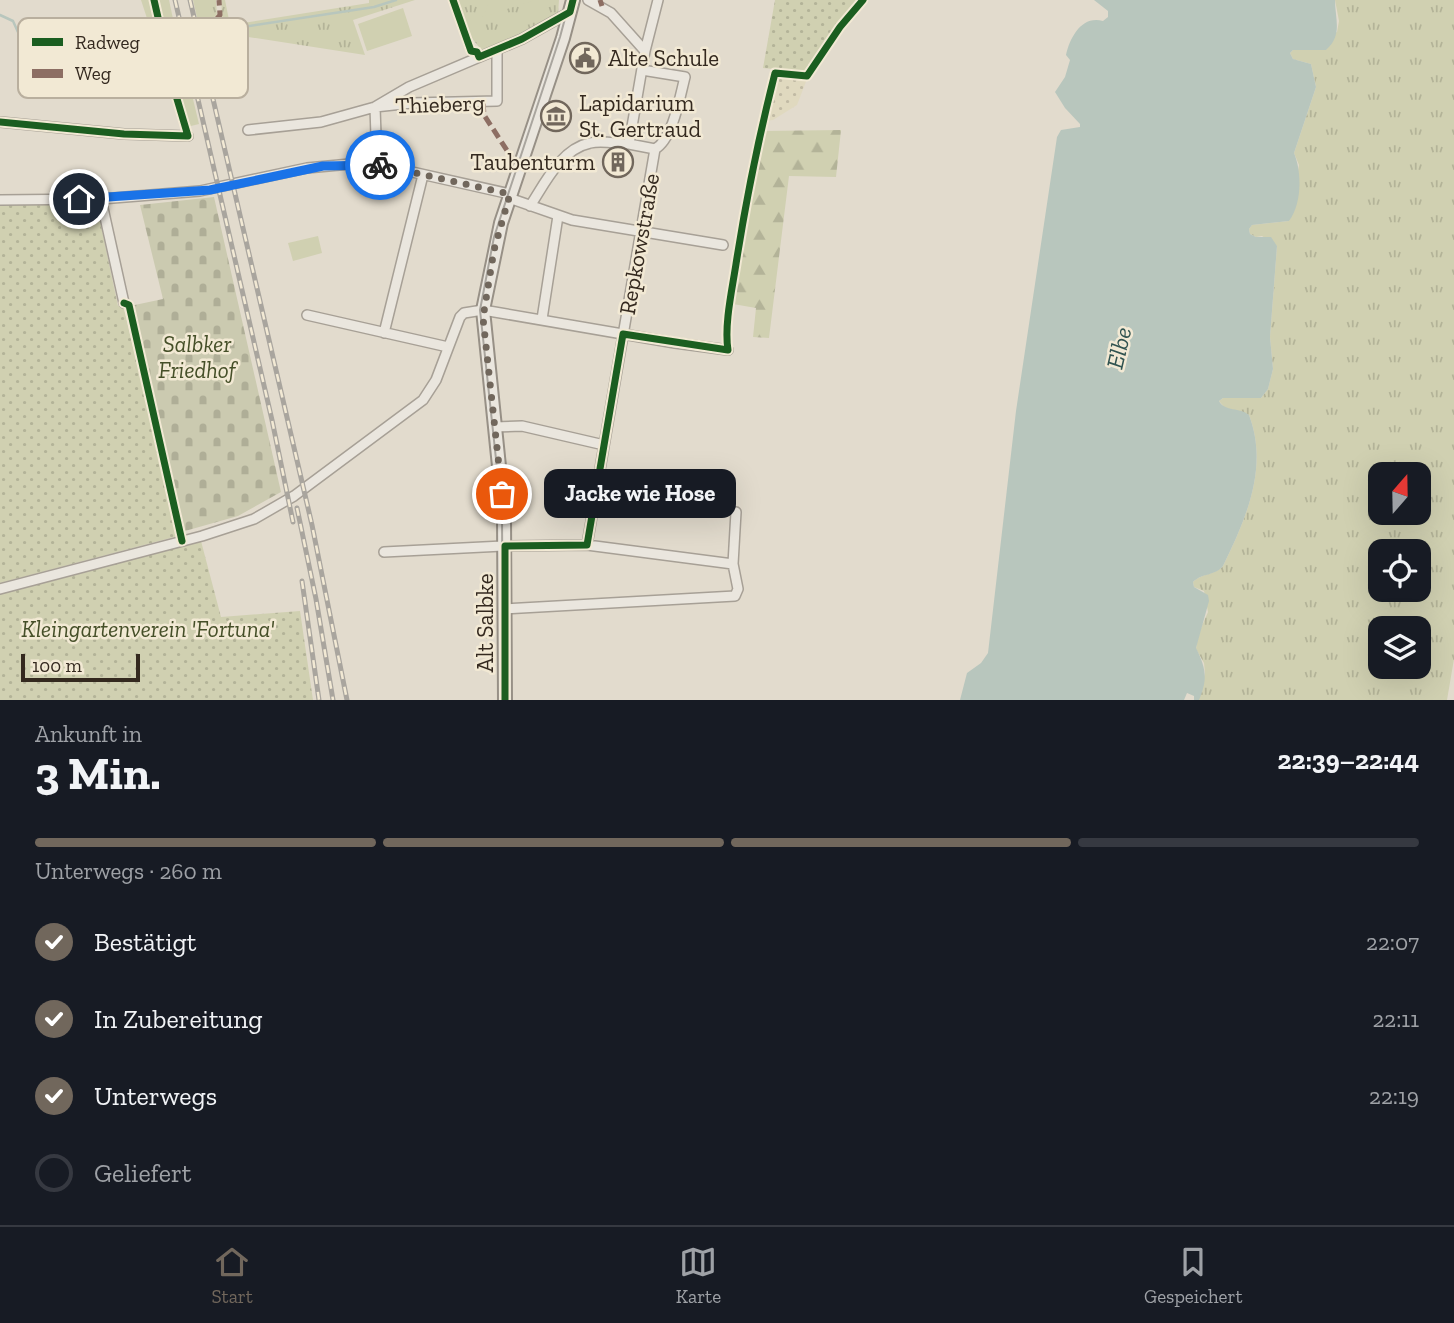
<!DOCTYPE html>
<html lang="de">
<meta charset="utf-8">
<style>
:root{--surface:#171b24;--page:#242831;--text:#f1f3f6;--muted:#9ea1a6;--line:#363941;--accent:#71675c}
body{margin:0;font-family:"Zilla Slab",serif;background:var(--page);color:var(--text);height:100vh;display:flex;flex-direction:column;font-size:26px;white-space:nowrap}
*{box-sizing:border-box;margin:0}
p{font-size:23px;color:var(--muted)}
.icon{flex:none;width:38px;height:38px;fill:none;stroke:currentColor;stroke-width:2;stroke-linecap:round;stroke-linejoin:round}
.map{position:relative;height:700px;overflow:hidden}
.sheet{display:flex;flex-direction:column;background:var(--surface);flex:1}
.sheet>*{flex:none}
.needle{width:46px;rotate:20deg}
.tools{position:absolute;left:1368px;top:462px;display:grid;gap:14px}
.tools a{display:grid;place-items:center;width:63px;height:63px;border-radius:14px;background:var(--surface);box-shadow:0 7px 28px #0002;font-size:35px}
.scale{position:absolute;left:21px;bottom:18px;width:119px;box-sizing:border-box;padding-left:7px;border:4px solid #34291f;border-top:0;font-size:19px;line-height:24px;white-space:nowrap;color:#34291f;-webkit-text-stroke:5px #f2e9d4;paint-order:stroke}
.pin{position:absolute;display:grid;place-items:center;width:60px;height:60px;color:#fff;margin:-30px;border:4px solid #fff;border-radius:50%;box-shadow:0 2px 7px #0007}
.courier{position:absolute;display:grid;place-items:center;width:70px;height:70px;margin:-35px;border:5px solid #1a73e8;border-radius:50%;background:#fff;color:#222;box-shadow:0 2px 9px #0007}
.bubble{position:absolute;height:49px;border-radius:14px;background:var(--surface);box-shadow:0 7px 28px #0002;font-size:23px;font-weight:700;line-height:49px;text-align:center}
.summary em{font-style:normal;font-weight:700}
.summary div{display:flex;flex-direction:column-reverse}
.summary{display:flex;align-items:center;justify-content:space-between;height:119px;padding:0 35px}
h1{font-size:46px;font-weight:700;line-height:52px}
.bar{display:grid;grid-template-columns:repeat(4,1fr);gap:10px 7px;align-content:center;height:84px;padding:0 35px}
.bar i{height:9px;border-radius:5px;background:var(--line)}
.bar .selected{background:var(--accent)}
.bar p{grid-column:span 4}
ol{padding:0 35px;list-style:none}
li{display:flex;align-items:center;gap:21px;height:77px}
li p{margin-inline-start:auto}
li .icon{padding:7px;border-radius:50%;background:var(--accent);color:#fff;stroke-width:4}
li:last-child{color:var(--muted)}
li i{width:38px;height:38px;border:4px solid var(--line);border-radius:50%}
.dock{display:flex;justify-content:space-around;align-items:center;height:98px;border-top:2px solid var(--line);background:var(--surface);font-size:19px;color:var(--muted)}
.dock a{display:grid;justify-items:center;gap:4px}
.dock .selected{color:var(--accent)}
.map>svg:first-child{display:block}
.farmland{fill:url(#farmland-dots)}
.grass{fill:url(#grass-tufts);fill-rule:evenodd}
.forest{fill:url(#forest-firs)}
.cemetery{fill:url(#cemetery-stones)}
.park{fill:#d0d0b1}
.garden{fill:url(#garden-dots)}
.water{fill:#b8c6bd}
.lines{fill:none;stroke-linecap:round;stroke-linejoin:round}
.stream{stroke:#b8c6bd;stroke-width:2.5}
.street-casing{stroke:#a7a096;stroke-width:12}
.secondary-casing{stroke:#979086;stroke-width:16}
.street{stroke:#eae6de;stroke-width:9}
.secondary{stroke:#eae6de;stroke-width:12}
.tram{stroke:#a9a59e;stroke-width:2}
.rail-casing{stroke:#a9a59e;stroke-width:5}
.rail{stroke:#f2e9d4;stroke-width:2.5;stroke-dasharray:8;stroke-linecap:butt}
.quiet{stroke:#8d6e63;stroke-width:5;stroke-dasharray:10 5;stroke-linecap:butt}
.cycleway-casing{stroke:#f2e9d4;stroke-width:11}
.cycleway{stroke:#1b5e20;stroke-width:7}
.done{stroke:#71675c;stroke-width:7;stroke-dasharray:0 12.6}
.route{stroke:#1a73e8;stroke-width:9}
.labels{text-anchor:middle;stroke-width:5;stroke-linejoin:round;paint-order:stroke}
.poi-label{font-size:23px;fill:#34291f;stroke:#f2e9d4;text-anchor:start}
.street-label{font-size:23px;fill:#34291f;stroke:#f2e9d4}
.park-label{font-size:23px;font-style:italic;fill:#454f28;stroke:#f2e9d4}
.water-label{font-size:24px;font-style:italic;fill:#305350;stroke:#f2e9d4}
.key{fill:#f2e9d4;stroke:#b9af9e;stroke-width:2}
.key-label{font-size:19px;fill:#34291f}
</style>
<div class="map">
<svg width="1454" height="700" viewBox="0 0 1454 700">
<defs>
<pattern id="farmland-dots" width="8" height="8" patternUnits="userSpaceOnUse" patternTransform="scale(1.75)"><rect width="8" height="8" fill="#e0d9bf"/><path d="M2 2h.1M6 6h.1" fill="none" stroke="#c1baa4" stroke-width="1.8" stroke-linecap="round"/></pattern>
<pattern id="grass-tufts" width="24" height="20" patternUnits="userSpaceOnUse" patternTransform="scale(1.75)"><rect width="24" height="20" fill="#d0d0b1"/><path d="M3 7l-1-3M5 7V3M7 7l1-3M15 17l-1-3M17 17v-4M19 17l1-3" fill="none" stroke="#b3b398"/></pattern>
<pattern id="forest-firs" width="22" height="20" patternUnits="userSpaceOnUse" patternTransform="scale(1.75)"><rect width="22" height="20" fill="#d0d0b1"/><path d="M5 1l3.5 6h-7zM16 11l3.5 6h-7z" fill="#b3b398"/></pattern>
<pattern id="cemetery-stones" width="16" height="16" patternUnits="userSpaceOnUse" patternTransform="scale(1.75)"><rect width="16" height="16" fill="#cbcab0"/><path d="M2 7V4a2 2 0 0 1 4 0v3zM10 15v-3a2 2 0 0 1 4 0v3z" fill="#afae97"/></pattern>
<pattern id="garden-dots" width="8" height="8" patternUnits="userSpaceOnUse" patternTransform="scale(1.75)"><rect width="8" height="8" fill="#d0d0b1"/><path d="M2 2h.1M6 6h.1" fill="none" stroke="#b3b398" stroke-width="1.8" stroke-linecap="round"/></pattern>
</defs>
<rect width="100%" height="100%" fill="#e2dbcd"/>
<!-- farmland -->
<path class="farmland" d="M782,75l25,4 -10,26 -24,15 -7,1 11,-44z"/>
<!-- grass -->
<path class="grass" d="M193,0h23l1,16 -19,6z
M221,0h4l5,25 139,-22v-3h46l-62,20 12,35 -123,-19 -35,2 -2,-10c16,-5 18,-12 16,-28z
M455,0h104l-1,14 -38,22 -38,15 -14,-18z
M1335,0h119v659l-7,41h-249l7,-27 -1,-10 -8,-14 2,-14 10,-23 -4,-21 -10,-4 -1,-5c9,-9 22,-7 30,-16 23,-47 46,-99 26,-151l-24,-7 -6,-7 4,-3h38l7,-9 5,-20 -3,-32 7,-91 -15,-10 -6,1 -6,-3 -1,-5 3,-4 37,-4 10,-56 -5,-12 22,-66 -5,-23 -18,-5 -3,-6 3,-3 44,-18 2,-11zM1381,474h38v39h-38zM1381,551h38v39h-38zM1381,628h38v39h-38z
M492,600l2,37 -8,2 -2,-38z"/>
<!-- forest -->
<path class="forest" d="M841,130l-5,47 -47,-1 -20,162 -16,-1 3,-29 -23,-4 8,-61 21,-112z"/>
<!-- cemetery -->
<path class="cemetery" d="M214,197l67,295 -43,24 -53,15 -55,-225 33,-7 -23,-94z"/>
<!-- park -->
<path class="park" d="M141,0h28l20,94 4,5 6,25 -16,4z
M491,0h44l-53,17z
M403,8l9,28 -45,15 -9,-27z
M318,236l4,17 -29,8 -5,-18z"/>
<!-- garden -->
<path class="garden" d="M775,0h82l-52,72 -42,-4z
M93,203l4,4 21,99 5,-1 55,231 -178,47v-379z
M201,541l20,76 79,-6 13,89h-313v-106z"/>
<!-- water -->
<path class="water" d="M1094,0h241c0,19 8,35 -9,50h-33l-3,3 3,6 18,5 5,23 -22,66c8,19 8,51 -5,68l-37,4 -3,4 1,5 6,3h15l6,9 -7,91 3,32 -5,20 -7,9h-38l-4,3c6,11 21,6 30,14 20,52 -3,104 -26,151 -8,10 -21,7 -30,16l1,5 14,8 1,6 -13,47c10,20 12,31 3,52h-5v-4l-7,-3 -3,7h-224l7,-27 14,-10 7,-10 28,-242 41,-274 4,-7 19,-3v-3l-15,-16 -10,-16 10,-15 5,-17 -4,-5c4,-18 16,-40 37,-34l5,-4v-6z"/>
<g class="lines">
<!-- stream -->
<path class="stream" d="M0,15l13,6 9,20 17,11 16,3 21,-2 15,-9h39l244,-37 22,-7"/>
<!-- street casing -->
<g class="street-casing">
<path id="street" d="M645,51l13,-51
M642,70l43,7c-5,19 -12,62 -30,72
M0,122l124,12 64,2
M248,130l73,-8 54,-15 34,-20 113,-48 48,-27
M629,144l26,5
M377,165l-2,-58 37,-4 85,-2v-50
M509,198l63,22 151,25
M101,199l23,104
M0,200l101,-1 99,-8 107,-23 43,-4 40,3 120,27
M530,206c15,-23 31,-57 60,-63 13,-3 27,1 39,1l16,-93 -34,-38 -23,-13
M307,315l141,32
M542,319l16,-103
M384,333l39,-158
M494,427l28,-1 82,19
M587,545l68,-396
M384,552l119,-6 84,-1 146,19
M0,589l202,-53 52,-17 40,-23 129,-96 13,-20 24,-63 4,-4 19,-3 192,33 53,7
M504,609l231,-13 3,-7 -5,-25 3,-52"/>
</g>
<!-- secondary casing -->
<g class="secondary-casing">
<path id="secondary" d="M505,700l-1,-185 -21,-205 18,-87 62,-185 10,-38"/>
</g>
<!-- street -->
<use href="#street" class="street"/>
<!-- secondary -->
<use href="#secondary" class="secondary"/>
<!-- tram -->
<path class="tram" d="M503,700l-1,-185 -22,-205 14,-73 66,-200 10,-37"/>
<!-- rail casing -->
<g class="rail-casing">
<path id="rail" d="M175,0l97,420 21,102
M190,0l122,525 35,175
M297,508l19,91 17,101
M302,581l17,119"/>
</g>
<!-- rail -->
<use href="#rail" class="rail"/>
<!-- quiet -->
<path class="quiet" d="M600,0l2,6
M160,26l7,5 48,-10 5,-6 -1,-15
M483,102l1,13 35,54"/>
<!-- cycleway casing -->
<g class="cycleway-casing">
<path id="cycleway" d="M453,0l18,51 6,1 2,5 43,-18 48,-27 3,-12
M0,122l124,12 64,2 -30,-101 2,-9 -6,-26
M124,303l5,2 53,236
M505,700v-154l82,-1 36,-211 105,16c-4,-25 4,-60 8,-86 10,-64 23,-128 39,-191l32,3 33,-49 23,-27"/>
</g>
<!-- cycleway -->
<use href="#cycleway" class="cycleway"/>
</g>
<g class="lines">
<!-- done -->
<path class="done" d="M380,165l130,29 -16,56 -11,68 19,176"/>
<!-- route -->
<path class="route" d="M79,199l131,-9 113,-24 57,-1"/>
</g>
<!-- icons -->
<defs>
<g id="civic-ring" transform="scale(1.575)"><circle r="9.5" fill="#f2e9d4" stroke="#71675c" stroke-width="1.5"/><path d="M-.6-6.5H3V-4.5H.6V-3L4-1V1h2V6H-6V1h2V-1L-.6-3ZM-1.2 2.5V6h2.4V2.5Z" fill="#71675c"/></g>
<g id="museum-ring" transform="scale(1.575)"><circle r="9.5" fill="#f2e9d4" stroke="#71675c" stroke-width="1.5"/><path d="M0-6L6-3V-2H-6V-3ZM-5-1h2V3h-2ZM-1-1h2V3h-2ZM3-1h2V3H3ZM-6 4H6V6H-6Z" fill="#71675c"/></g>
<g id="building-ring" transform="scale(1.575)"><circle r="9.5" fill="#f2e9d4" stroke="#71675c" stroke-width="1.5"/><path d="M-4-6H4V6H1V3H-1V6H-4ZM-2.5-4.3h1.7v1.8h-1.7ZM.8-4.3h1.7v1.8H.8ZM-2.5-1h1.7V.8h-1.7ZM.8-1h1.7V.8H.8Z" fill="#71675c"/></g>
</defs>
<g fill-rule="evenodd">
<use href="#civic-ring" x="585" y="58"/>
<use href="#museum-ring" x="556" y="116"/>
<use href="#building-ring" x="618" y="162"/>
</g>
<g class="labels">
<!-- poi labels -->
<g class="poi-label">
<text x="608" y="66">Alte Schule</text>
<text x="579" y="111">Lapidarium<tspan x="579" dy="26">St. Gertraud</tspan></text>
<text x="595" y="170" text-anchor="end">Taubenturm</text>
</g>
<!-- street labels -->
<g class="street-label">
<text transform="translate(440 104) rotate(-2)" y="8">Thieberg</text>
<text transform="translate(639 244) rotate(-80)" y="8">Repkowstraße</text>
<text transform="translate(485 623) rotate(-90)" y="8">Alt Salbke</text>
</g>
<!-- park labels -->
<g class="park-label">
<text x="197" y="352">Salbker<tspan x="197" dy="26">Friedhof</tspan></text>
<text x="148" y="637">Kleingartenverein 'Fortuna'</text>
</g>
<!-- water labels -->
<g class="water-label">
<text transform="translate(1119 348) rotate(-77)" y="8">Elbe</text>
</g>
</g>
<!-- legend -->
<rect x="18" y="18" width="230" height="80" rx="10" class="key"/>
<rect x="32" y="38" width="31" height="8" fill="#1b5e20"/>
<rect x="32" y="69" width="31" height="9" fill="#8d6e63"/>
<g class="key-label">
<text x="75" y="49">Radweg</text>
<text x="75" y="80">Weg</text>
</g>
</svg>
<div class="tools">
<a><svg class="needle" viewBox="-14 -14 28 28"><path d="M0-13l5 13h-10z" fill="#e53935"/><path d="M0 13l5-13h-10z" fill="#9ea1a6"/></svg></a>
<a><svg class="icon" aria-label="locate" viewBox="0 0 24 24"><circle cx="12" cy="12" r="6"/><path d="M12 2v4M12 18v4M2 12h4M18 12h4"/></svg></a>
<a><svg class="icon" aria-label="layers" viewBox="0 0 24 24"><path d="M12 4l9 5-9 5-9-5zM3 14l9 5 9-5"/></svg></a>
</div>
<div class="scale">100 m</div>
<div class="pin" style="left:502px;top:494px;background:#ea580c"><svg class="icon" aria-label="bag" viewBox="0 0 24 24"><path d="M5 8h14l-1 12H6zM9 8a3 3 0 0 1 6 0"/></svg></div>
<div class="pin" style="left:79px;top:199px;background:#1f2937"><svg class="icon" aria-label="home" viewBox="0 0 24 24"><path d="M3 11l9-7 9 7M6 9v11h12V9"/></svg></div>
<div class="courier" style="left:380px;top:165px"><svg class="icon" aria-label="bike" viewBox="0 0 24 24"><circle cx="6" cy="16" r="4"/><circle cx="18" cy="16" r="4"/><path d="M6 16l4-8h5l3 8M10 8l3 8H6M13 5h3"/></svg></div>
<div class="bubble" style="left:544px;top:469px;width:192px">Jacke wie Hose</div>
</div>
<section class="sheet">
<div class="summary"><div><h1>3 Min.</h1><p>Ankunft in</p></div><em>22:39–22:44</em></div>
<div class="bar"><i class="selected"></i><i class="selected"></i><i class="selected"></i><i></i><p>Unterwegs · 260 m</p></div>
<ol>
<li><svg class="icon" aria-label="check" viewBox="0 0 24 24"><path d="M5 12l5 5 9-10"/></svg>Bestätigt<p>22:07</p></li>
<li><svg class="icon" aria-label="check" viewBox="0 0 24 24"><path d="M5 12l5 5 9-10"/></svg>In Zubereitung<p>22:11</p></li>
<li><svg class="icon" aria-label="check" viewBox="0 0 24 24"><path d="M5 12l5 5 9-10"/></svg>Unterwegs<p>22:19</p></li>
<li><i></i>Geliefert</li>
</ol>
</section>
<nav class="dock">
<a class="selected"><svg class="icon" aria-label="home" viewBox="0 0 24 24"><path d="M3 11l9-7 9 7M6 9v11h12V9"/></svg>Start</a>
<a><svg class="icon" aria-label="map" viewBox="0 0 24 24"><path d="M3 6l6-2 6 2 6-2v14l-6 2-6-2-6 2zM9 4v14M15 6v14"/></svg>Karte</a>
<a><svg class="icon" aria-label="saved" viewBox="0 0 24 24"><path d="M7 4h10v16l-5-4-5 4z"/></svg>Gespeichert</a>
</nav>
